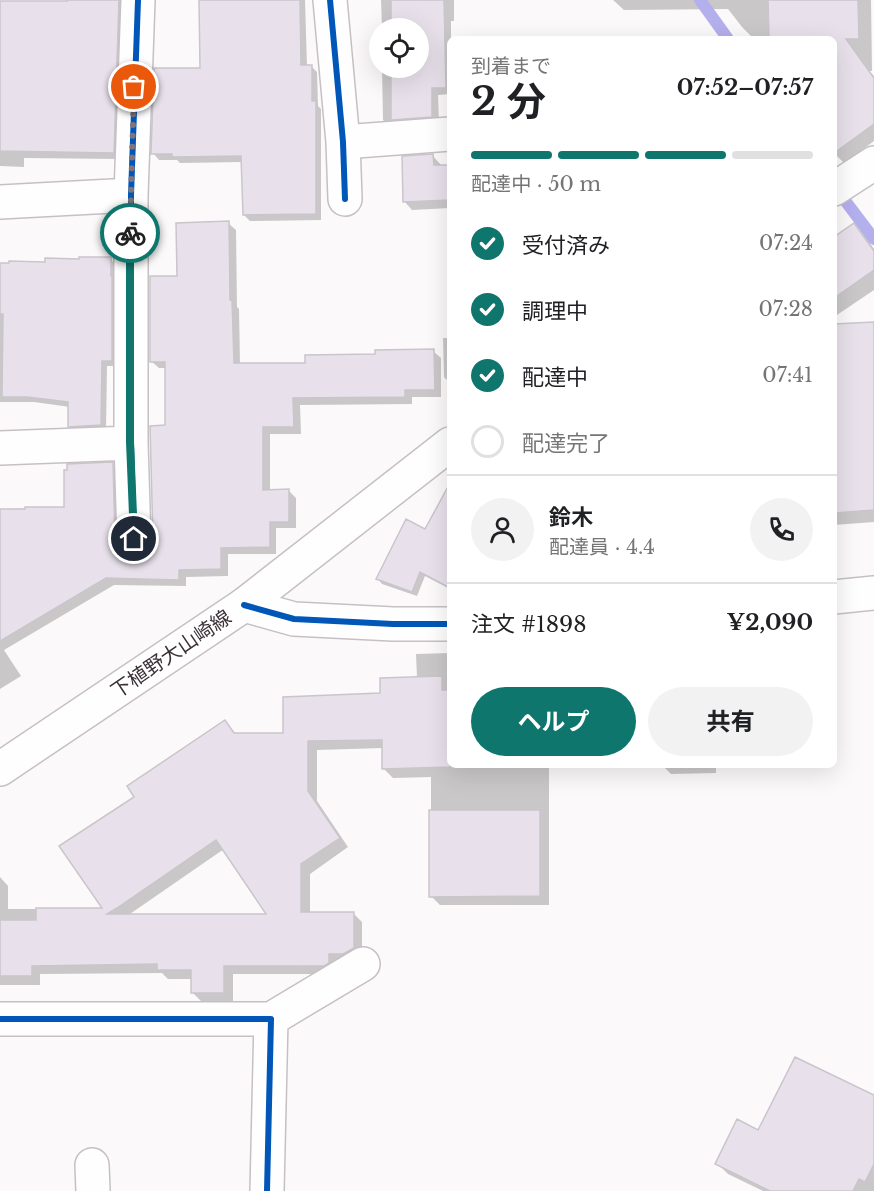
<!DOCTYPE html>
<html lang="ja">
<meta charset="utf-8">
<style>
:root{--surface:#fff;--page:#f2f2f2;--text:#202124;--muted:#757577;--line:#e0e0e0;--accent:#0f766e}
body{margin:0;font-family:"Libre Baskerville","Noto Sans JP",serif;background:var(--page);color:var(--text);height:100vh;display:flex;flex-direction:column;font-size:22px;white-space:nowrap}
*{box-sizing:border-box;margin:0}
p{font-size:20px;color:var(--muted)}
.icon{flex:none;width:33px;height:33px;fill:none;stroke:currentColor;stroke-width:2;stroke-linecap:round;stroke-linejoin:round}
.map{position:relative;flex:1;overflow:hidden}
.drawer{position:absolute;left:447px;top:36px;width:390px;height:732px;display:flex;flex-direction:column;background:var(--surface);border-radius:9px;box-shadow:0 6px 24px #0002}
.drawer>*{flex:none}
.buttons{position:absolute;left:369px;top:18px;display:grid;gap:12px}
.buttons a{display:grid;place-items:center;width:60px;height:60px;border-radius:50%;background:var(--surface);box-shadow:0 6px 24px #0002;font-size:30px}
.pin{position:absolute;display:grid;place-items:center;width:51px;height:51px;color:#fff;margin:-26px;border:3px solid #fff;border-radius:50%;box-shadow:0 2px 6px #0007}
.courier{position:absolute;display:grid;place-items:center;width:60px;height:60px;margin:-30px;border:4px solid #0f766e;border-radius:50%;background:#fff;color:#222;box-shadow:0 2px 8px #0007}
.overview em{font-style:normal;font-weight:700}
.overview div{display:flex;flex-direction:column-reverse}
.overview{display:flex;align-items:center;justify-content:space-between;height:102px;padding:0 24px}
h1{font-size:39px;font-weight:700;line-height:45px}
.bar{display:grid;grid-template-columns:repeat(4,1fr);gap:9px 6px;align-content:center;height:72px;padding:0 24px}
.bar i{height:8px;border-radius:4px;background:var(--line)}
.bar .on{background:var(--accent)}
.bar p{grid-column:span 4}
.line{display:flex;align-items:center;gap:15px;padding:0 24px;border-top:2px solid var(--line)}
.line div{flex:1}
.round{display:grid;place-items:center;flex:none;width:63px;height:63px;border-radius:32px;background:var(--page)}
ol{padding:0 24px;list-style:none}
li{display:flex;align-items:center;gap:18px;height:66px}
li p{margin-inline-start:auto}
li .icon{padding:6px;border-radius:50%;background:var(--accent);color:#fff;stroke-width:4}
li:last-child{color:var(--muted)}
li i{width:33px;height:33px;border:3px solid var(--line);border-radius:50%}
.action{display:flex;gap:12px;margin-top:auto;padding:12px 24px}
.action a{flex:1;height:69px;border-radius:36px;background:var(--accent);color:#fff;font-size:24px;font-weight:700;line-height:69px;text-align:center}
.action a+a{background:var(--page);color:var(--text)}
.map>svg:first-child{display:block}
.shadow{fill:#0003;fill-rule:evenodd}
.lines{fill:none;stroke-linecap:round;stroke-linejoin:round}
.stream{stroke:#b4afed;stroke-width:12}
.building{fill:#e8e1eb;stroke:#c9c5cb;stroke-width:1.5;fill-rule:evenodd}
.minor-casing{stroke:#c6c0c4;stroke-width:36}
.tertiary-casing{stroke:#c6c0c4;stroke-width:36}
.secondary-casing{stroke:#c6c0c4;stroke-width:36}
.minor{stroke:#fffefe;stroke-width:33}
.tertiary{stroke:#fffefe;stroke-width:33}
.secondary{stroke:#fffefe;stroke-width:33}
.cycleway-casing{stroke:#fff;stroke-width:10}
.cycleway{stroke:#0057b8;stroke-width:6}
.done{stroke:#7f767c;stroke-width:6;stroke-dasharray:0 10.8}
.route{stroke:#0f766e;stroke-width:8}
.labels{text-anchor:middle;stroke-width:4.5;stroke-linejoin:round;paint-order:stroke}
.street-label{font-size:20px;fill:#3b3037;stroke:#fff}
</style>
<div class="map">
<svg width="874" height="1191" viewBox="0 0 874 1191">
<rect width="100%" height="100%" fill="#fcf9fb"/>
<!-- shadow -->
<path class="shadow" d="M69,0h53l-2,159 -96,-1v9l-24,-1v-164l69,1z
M251,0h54l2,66h4l6,6 1,34 3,3v111l-71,1 -6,-6 -2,-53 -62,1 -3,-3h-18l-6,-7 49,-84z
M381,0h73v21h-3v18h-1v55l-12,1 1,28 -49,4 -7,-7 -1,-52h36v-40h-36z
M613,0h258l1,71h-3l5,5v65l-30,22 -10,-10v-114h-80l-12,-12 -14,-18 -104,1z
M433,156l8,9h9v43l-38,2 -8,-9z
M228,223l8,7 1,77 2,2 1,55h67l69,-9 57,-4 8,7v39h-29v7l-112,1 1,29h-31v57l18,-1 8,8v30h-20v26h-48v22l-42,1v9l-72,-1 -110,65 17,26 -21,13v-180l66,-1 46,-44 8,7 2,77 3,9 10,2 10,-3 7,-8 14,-121v-59h-7l-8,-7 27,-84z
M854,225l11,11 9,13v41l-40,27v-79z
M110,259l6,6 2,101h-11l-1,65 -31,1 -6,-6 1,-19 -36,-5h-34v-137l47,-1z
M874,324v198l-40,3v-200z
M443,338h7v45l-6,-6z
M450,500v89l-25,-13 -8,20 -35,-12 -4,-5 48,-48z
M450,653v112h99v140h-109l-9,-9v-119l-38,1 -9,-9 -1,-21 -66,2v51l31,46 -38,27v39h43l9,9v35l-29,17h-100v27h-32l-9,-9v-13h-24l-6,-6 -122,1v11h-40v-108l8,9v23h96l32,-112 89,-75 12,13h47l133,-57 -1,-24zM224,849l44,67h-141z
M620,765h96v8l-45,1 -7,-7 -40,1z
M874,1097v94h-111l-35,-17 -11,-11 42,-31z"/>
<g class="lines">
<!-- stream -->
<path class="stream" d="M700,0l28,39
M837,190l37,49"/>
</g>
<!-- building -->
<path class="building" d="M67,0h52l-5,153 -114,-2v-150h67z
M199,0h101l1,65h11v36h4v113l-73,1 -2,-59 -69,1v-3h-21l3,-86h46z
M391,0h53l2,88h-14v29l-41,3v-52h27v-40h-27z
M768,0h90l1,39h-13l28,39v46l-40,29v-114h-65z
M433,154l1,11h16v35l-47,2 -1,-46z
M229,221l1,79h2l2,63h71v-8l70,-1v-4l59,-1 1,41h-30v7l-112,1 1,29h-31v63l26,-1v33h-19v25l-49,1v21l-42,1v10l-73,-2 -106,63v-132h25v-2h39v-37h3v-6l46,-2 2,78 3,8 7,7 9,3 9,-3 7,-7 3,-10 -3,-112 15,-1v-63h-15v-86h27l-1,-53z
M854,223l20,28v19l-40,28v-61z
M79,257h32v19h1v85h-10l-1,64 -33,2v-25l-41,-5h-25l1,-83h-3v-51h9v-2l36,1v-4l34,1z
M874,322v188l-40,3v-189z
M450,483v105l-30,-16 -8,20 -36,-13 30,-60 19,10z
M442,676v14h8v77l-68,2v-29l-74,1v50l32,47 -39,26v48h53v36l-11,6h-14v9l-5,3h-23v2l-2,-2h-75v27h-33v-23h-34v-6l-125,2v10h-32v-56h36v-12h66l-43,-62 75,-49 -7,-11 98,-66 9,13h49v-36l97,-4v-15zM216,840l50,74h-159l10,-6z
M429,810h111v86l-111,1z
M795,1057l79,38v69l-9,18 -6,-3 -6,12h-83l-55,-27 22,-45 21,11z"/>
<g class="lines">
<!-- minor casing -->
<g class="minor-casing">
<path id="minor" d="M330,0l13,142 2,57
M343,142l107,-8
M0,202l131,-7
M0,448l131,-5
M134,539l-3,-96v-248l7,-195
M0,1019h271l-4,172
M271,1019l92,-55
M92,1165l1,26"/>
</g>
<!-- tertiary casing -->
<g class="tertiary-casing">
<path id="tertiary" d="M834,597l40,-4
M244,605l50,14 99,5h57"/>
</g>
<!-- secondary casing -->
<g class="secondary-casing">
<path id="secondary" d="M834,189l40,-26
M0,769l244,-164 206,-161"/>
</g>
<!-- minor -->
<use href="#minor" class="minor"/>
<!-- tertiary -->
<use href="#tertiary" class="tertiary"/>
<!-- secondary -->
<use href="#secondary" class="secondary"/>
<!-- cycleway casing -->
<g class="cycleway-casing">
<path id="cycleway" d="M330,0l13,142 2,57
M134,539l-3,-96v-248l7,-195
M244,605l50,14 99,5h57
M0,1019h271l-4,172"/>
</g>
<!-- cycleway -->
<use href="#cycleway" class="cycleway"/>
</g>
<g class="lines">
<!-- done -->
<path class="done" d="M130,233l4,-146"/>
<!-- route -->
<path class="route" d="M130,233v209l4,97"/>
</g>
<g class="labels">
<!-- street labels -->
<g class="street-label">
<text transform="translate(171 654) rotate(-34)" y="7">下植野大山崎線</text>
</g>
</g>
</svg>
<div class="buttons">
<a><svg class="icon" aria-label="locate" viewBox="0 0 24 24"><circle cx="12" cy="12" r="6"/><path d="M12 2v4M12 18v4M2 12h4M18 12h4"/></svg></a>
</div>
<div class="pin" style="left:134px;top:87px;background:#ea580c"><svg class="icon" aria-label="bag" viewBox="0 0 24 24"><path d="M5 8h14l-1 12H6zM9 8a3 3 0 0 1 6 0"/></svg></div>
<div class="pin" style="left:134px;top:539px;background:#1f2937"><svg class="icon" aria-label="home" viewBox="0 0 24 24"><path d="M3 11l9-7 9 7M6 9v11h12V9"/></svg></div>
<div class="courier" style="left:130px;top:233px"><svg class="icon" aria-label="bike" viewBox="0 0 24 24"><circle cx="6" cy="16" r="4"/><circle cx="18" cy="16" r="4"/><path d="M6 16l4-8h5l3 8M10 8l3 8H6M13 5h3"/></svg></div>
<section class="drawer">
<div class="overview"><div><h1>2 分</h1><p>到着まで</p></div><em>07:52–07:57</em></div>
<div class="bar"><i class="on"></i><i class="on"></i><i class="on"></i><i></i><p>配達中 · 50 m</p></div>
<ol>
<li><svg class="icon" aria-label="check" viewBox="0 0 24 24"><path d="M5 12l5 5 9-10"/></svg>受付済み<p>07:24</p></li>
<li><svg class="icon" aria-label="check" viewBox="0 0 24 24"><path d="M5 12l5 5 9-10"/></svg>調理中<p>07:28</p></li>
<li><svg class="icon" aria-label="check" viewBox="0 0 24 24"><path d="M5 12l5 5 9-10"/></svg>配達中<p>07:41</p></li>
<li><i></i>配達完了</li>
</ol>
<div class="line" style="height:108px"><a class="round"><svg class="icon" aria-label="person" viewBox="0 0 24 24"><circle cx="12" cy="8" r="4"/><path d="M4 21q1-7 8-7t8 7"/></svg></a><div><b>鈴木</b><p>配達員 · 4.4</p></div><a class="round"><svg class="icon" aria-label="phone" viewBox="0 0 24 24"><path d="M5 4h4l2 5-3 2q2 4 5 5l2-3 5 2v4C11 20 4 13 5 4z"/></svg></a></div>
<div class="line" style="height:78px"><div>注文 #1898</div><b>¥2,090</b></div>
<div class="action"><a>ヘルプ</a><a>共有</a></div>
</section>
</div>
